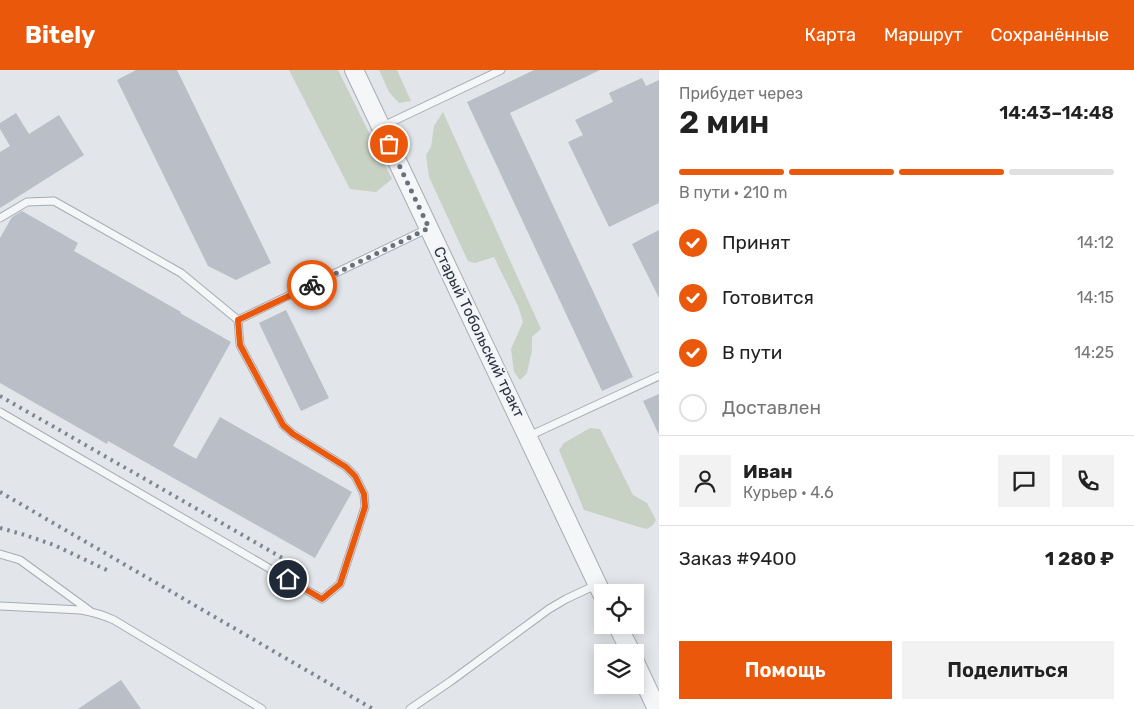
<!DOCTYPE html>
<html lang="ru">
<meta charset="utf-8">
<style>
:root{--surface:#fff;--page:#f2f2f2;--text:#222;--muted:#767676;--line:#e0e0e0;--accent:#ea580c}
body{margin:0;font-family:Rubik,sans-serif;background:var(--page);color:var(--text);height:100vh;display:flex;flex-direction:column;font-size:19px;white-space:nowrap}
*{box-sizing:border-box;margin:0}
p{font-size:16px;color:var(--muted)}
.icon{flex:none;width:28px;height:28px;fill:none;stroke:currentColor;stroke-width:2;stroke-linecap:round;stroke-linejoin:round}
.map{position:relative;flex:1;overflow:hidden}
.panel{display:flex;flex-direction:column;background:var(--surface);width:475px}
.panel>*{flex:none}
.controls{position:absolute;left:594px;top:514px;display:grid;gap:10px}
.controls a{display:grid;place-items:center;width:50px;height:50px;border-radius:0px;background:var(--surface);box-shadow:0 2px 12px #0003;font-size:25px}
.pin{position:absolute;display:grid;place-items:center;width:42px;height:42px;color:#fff;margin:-21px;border:2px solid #fff;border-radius:50%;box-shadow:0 1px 5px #0007}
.courier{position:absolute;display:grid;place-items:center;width:50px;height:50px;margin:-25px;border:4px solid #ea580c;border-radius:50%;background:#fff;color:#222;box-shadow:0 1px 6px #0007}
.head em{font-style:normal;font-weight:600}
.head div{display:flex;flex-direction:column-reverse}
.head{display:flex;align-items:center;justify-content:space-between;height:85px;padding:0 20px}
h1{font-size:32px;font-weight:600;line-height:38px}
.bar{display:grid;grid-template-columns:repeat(4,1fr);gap:8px 5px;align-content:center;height:60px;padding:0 20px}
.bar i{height:6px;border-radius:4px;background:var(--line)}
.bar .current{background:var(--accent)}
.bar p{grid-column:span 4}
.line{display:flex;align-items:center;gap:12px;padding:0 20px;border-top:1px solid var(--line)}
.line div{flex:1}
.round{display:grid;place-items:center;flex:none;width:52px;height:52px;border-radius:0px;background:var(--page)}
ol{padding:0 20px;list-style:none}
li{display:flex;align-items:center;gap:15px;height:55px}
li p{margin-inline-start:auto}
li .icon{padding:5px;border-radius:50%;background:var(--accent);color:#fff;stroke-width:4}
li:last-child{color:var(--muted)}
li i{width:28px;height:28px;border:2px solid var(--line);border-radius:50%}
.cta{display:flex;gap:10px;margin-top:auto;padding:10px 20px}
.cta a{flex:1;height:58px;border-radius:0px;background:var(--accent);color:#fff;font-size:20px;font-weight:600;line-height:58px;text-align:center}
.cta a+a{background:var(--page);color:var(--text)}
header{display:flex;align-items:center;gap:30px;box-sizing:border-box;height:70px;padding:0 25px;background:var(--accent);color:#fff}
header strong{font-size:24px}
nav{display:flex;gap:28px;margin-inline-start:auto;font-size:18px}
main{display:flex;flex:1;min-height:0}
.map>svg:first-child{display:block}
.green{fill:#c8d2c4}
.building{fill:#babec6}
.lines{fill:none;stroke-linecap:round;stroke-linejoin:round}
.service-casing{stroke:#a7acb3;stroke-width:9}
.tertiary-casing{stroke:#a7acb3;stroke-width:20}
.service{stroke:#f4f6f8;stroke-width:7}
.tertiary{stroke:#f4f6f8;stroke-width:18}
.rail{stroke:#7d8592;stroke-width:4;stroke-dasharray:2.5 5;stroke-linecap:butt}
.done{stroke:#6b717b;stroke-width:5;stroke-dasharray:0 9}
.route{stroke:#ea580c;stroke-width:6}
.labels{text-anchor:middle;stroke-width:4;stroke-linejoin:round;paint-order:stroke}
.street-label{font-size:15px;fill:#2b3340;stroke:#f2f4f7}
</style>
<header>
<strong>Bitely</strong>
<nav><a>Карта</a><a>Маршрут</a><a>Сохранённые</a></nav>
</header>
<main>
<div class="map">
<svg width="659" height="639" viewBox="0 0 659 639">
<rect width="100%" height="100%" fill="#e2e5e9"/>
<!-- green -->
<path class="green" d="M289,0h49l54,109 -16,13 -26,-3z
M379,0h18l14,31 -12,2 -10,-11z
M443,42l98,217 -9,8v13l-5,23 -7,7 -6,-8 -3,-23 12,-27 -5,-16 -24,-49 -19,6 -7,-2 -39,-84 -3,-22 5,-8 3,-21z
M590,358l10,1 33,66 14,8 9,17 -3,5 -6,4 -8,-2 -55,-17 -25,-60 5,-7z"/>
<!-- building -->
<path class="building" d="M136,0h41l94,193 -35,17 -28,-14 -91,-186z
M534,0h66l-90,43 123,264 -31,14 -135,-289z
M642,8l4,8 13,-6v123l-50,24 -41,-85 15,-7 -8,-15 38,-18 -4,-9z
M16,43l13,21 30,-19 25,40 -84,53v-56l10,-6 -10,-17v-6z
M22,141l56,32 -4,8 107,61 -1,1 51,29 -58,104 23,13 24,-42 132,75 -37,66 -207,-117 -1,3 -107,-61v-145l12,-21z
M659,160v68l-27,-54z
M286,240l43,88 -28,13 -42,-88z
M659,324v41l-16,-34z
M121,610l20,29h-63z"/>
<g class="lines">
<!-- service casing -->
<g class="service-casing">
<path id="service" d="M381,57l120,-57
M0,148l27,-16 27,-1 127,72 57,47 2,25 43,80 10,9 53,33 9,9 9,18 1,13 -25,77 -18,15 -322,-187
M238,250l191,-92
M529,366l130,-60
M0,484l20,6 70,51
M0,536l81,4c12,2 22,5 33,10l148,89
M410,639l41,-28 98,-72 17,-10 32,-15"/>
</g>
<!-- tertiary casing -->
<g class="tertiary-casing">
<path id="tertiary" d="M354,0l248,524
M617,555l14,27
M635,592l22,47"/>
</g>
<!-- service -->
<use href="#service" class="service"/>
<!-- tertiary -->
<use href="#tertiary" class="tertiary"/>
<!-- rail -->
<path class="rail" d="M0,326l293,168
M0,422l373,217
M0,458l25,7 29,10 57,27"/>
</g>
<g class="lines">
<!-- done -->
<path class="done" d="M312,215l117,-57 -40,-84"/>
<!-- route -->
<path class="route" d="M288,509l34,20 18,-15 25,-77 -1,-13 -9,-18 -9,-9 -53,-33 -10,-9 -43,-80 -2,-25 74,-35"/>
</g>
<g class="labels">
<!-- street labels -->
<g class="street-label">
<text transform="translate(479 262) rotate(64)" y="5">Старый Тобольский тракт</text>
</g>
</g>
</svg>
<div class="controls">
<a><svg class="icon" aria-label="locate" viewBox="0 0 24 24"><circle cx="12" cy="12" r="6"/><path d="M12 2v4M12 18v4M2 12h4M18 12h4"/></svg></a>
<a><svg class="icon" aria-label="layers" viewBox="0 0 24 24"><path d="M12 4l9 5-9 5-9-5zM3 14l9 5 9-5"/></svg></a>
</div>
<div class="pin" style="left:389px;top:74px;background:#ea580c"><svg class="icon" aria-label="bag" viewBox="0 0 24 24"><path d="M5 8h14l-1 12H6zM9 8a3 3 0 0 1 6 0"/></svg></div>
<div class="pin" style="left:288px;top:509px;background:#1f2937"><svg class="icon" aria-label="home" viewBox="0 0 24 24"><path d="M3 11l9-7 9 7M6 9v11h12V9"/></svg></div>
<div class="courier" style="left:312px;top:215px"><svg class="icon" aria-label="bike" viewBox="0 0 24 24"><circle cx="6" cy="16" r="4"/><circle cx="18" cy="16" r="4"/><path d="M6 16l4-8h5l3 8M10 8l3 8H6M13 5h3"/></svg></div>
</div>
<section class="panel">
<div class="head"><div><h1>2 мин</h1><p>Прибудет через</p></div><em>14:43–14:48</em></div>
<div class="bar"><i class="current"></i><i class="current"></i><i class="current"></i><i></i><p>В пути · 210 m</p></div>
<ol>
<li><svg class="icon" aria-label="check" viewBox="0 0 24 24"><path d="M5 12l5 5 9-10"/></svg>Принят<p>14:12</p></li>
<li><svg class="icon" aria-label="check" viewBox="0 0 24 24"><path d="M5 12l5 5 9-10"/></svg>Готовится<p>14:15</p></li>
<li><svg class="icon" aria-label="check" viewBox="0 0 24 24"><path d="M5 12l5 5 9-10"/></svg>В пути<p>14:25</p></li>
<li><i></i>Доставлен</li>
</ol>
<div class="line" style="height:90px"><a class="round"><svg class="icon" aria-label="person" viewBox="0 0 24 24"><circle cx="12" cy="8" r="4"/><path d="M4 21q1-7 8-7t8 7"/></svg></a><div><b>Иван</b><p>Курьер · 4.6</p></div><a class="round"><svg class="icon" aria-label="chat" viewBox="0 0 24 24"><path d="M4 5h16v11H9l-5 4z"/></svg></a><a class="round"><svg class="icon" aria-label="phone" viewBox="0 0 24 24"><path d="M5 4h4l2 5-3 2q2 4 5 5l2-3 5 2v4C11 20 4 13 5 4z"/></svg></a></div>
<div class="line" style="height:65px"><div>Заказ #9400</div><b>1 280 ₽</b></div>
<div class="cta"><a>Помощь</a><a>Поделиться</a></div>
</section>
</main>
